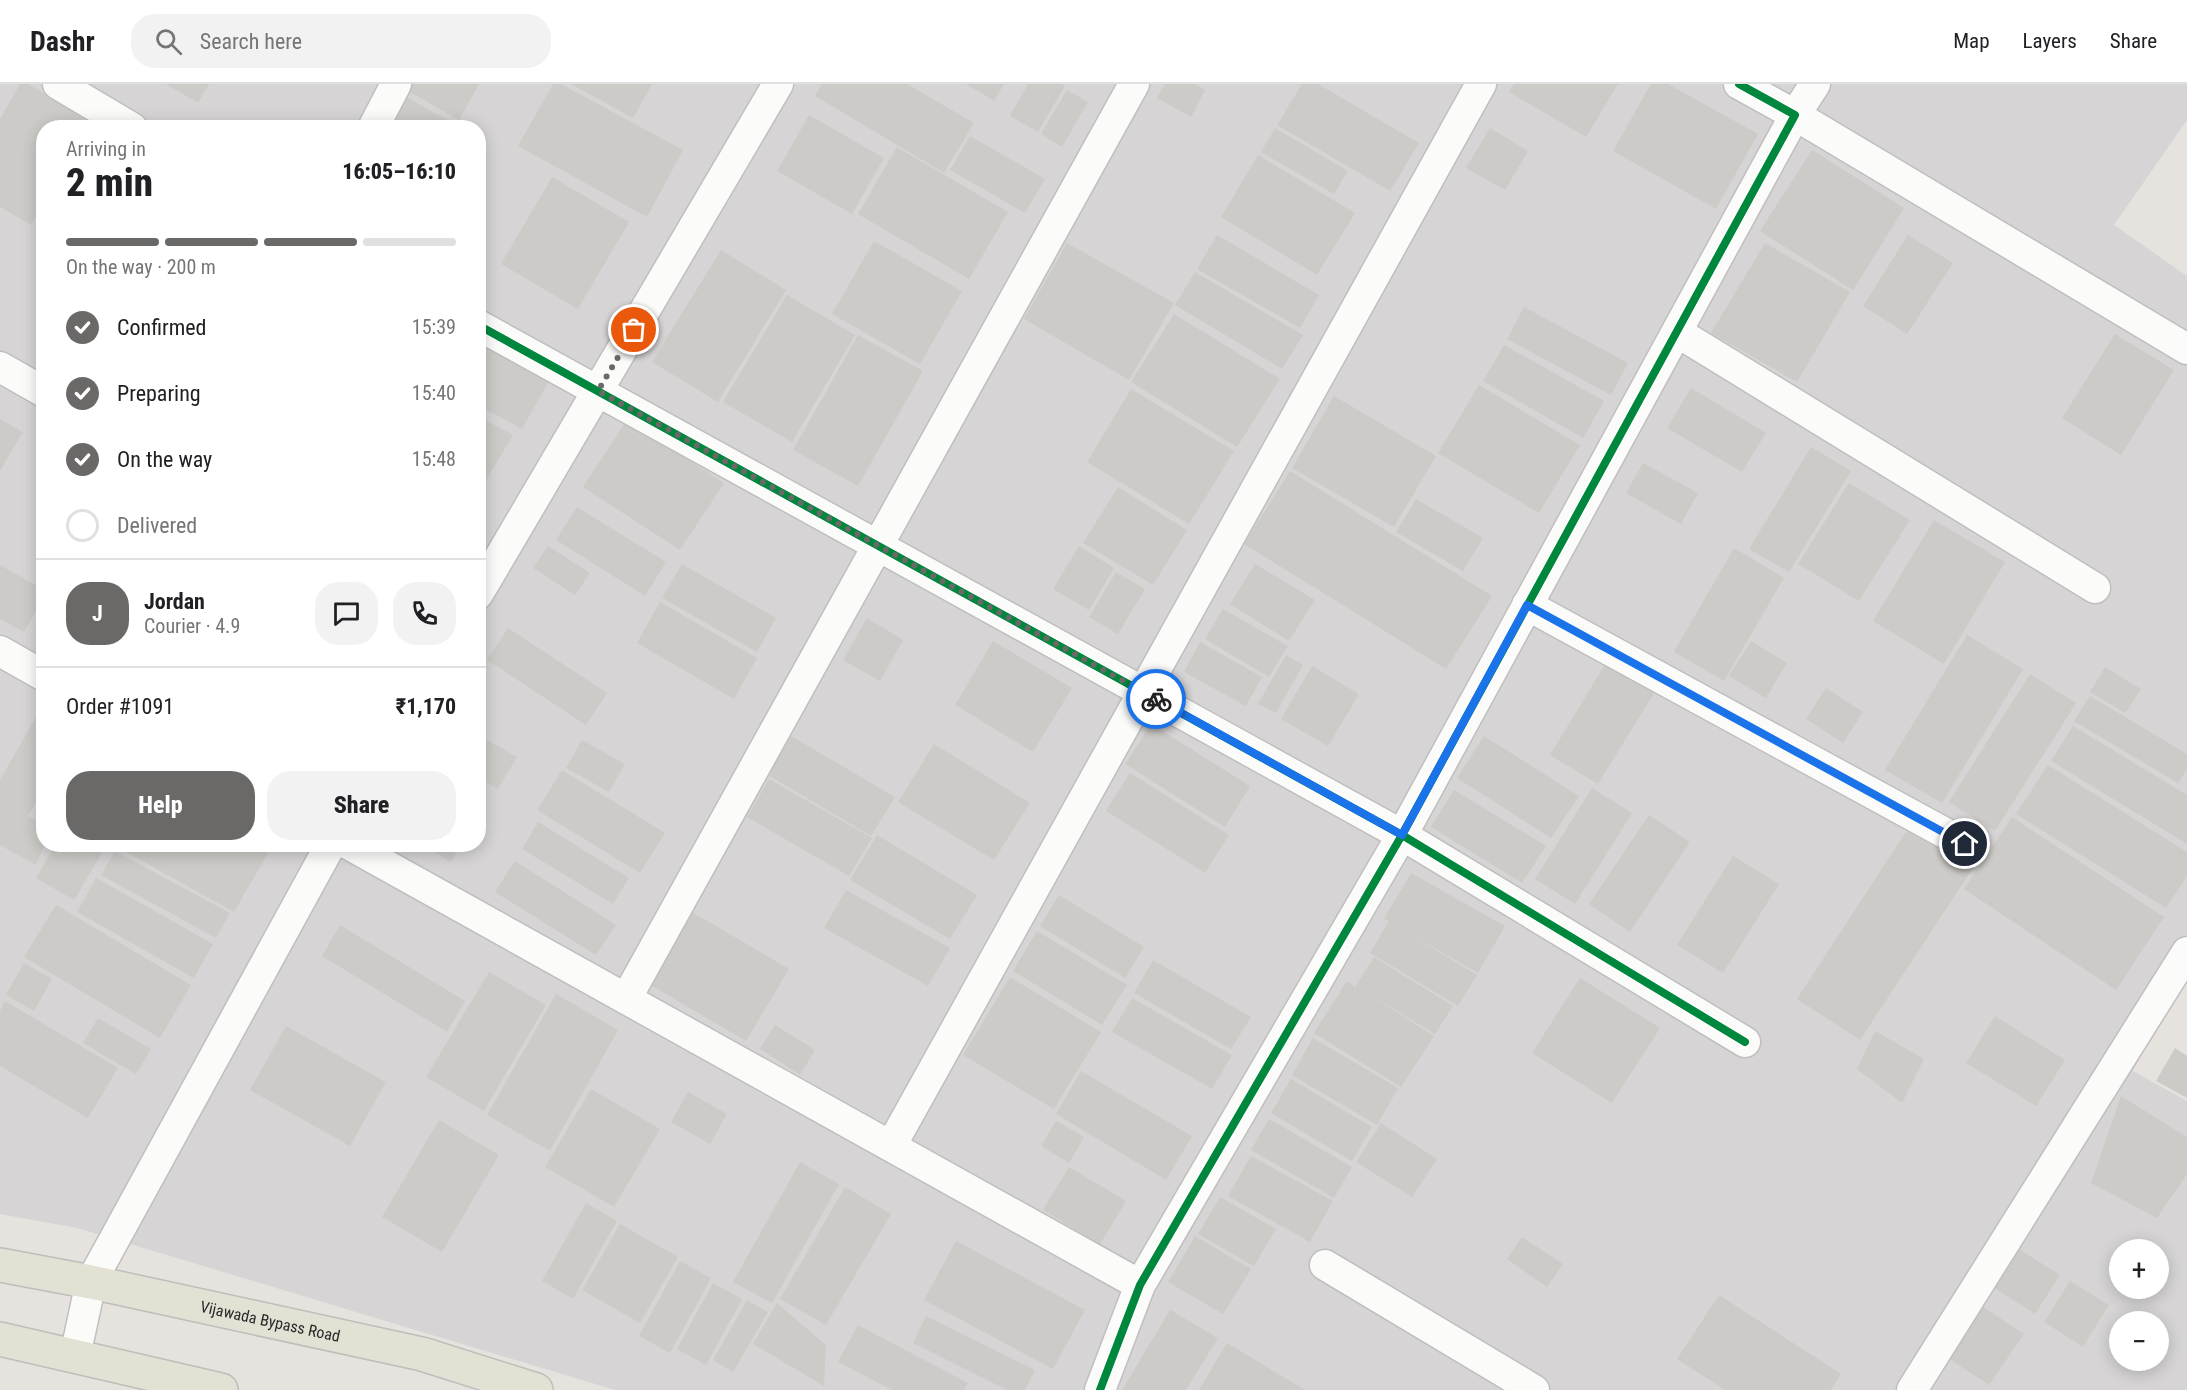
<!DOCTYPE html>
<meta charset="utf-8">
<style>
:root{--surface:#fff;--page:#f2f2f2;--text:#202124;--muted:#757577;--line:#e0e0e0;--accent:#6a6968}
body{margin:0;font-family:"Roboto Condensed",sans-serif;background:var(--page);color:var(--text);height:100vh;display:flex;flex-direction:column;font-size:22px;white-space:nowrap}
*{box-sizing:border-box;margin:0}
p{font-size:20px;color:var(--muted)}
.icon{flex:none;width:33px;height:33px;fill:none;stroke:currentColor;stroke-width:2;stroke-linecap:round;stroke-linejoin:round}
.map{position:relative;flex:1;overflow:hidden}
.details{position:absolute;left:36px;top:36px;width:450px;height:732px;display:flex;flex-direction:column;background:var(--surface);border-radius:24px;box-shadow:0 3px 15px #0003}
.details>*{flex:none}
.buttons{position:absolute;left:2109px;top:1155px;display:grid;gap:12px}
.buttons a{display:grid;place-items:center;width:60px;height:60px;border-radius:50%;background:var(--surface);box-shadow:0 3px 15px #0003;font-size:30px}
.pin{position:absolute;display:grid;place-items:center;width:51px;height:51px;color:#fff;margin:-26px;border:3px solid #fff;border-radius:50%;box-shadow:0 2px 6px #0007}
.courier{position:absolute;display:grid;place-items:center;width:60px;height:60px;margin:-30px;border:4px solid #1a73e8;border-radius:50%;background:#fff;color:#222;box-shadow:0 2px 8px #0007}
.head em{font-style:normal;font-weight:800}
.head div{display:flex;flex-direction:column-reverse}
.head{display:flex;align-items:center;justify-content:space-between;height:102px;padding:0 30px}
h1{font-size:39px;font-weight:800;line-height:45px}
.bar{display:grid;grid-template-columns:repeat(4,1fr);gap:9px 6px;align-content:center;height:72px;padding:0 30px}
.bar i{height:8px;border-radius:4px;background:var(--line)}
.bar .current{background:var(--accent)}
.bar p{grid-column:span 4}
.line{display:flex;align-items:center;gap:15px;padding:0 30px;border-top:2px solid var(--line)}
.line div{flex:1}
.round{display:grid;place-items:center;flex:none;width:63px;height:63px;border-radius:24px;background:var(--page)}
ol{padding:0 30px;list-style:none}
li{display:flex;align-items:center;gap:18px;height:66px}
li p{margin-inline-start:auto}
li .icon{padding:6px;border-radius:50%;background:var(--accent);color:#fff;stroke-width:4}
li:last-child{color:var(--muted)}
li i{width:33px;height:33px;border:3px solid var(--line);border-radius:50%}
.primary-button{display:flex;gap:12px;margin-top:auto;padding:12px 30px}
.primary-button a{flex:1;height:69px;border-radius:24px;background:var(--accent);color:#fff;font-size:24px;font-weight:800;line-height:69px;text-align:center}
.primary-button a+a{background:var(--page);color:var(--text)}
header{display:flex;align-items:center;gap:36px;box-sizing:border-box;height:84px;padding:0 30px;background:var(--surface);border-bottom:2px solid var(--line)}
header strong{font-size:28px}
nav{display:flex;gap:33px;margin-inline-start:auto;font-size:21px}
.search{width:420px;height:54px;background:var(--page);display:flex;align-items:center;gap:15px;box-sizing:border-box;padding:0 21px;border-radius:24px;color:var(--muted);font-size:22px}
.map>svg:first-child{display:block}
.industrial{fill:#d6d4d5;fill-rule:evenodd}
.building{fill:#cdcbc7}
.lines{fill:none;stroke-linecap:round;stroke-linejoin:round}
.street-casing{stroke:#c0bfbf;stroke-width:33}
.primary-casing{stroke:#bfbdbc;stroke-width:36}
.street{stroke:#fbfbfa;stroke-width:30}
.primary{stroke:#e3e0d4;stroke-width:33}
.cycleway-casing{stroke:#fff;stroke-width:11}
.cycleway{stroke:#00873e;stroke-width:8}
.done{stroke:#6a6968;stroke-width:6;stroke-dasharray:0 10.8}
.route{stroke:#1a73e8;stroke-width:8}
.labels{text-anchor:middle;stroke-width:5;stroke-linejoin:round;paint-order:stroke}
.street-label{font-size:16px;fill:#282828;stroke:#fff}
</style>
<header>
<strong>Dashr</strong>
<div class="search"><svg class="icon" aria-label="search" viewBox="0 0 24 24"><circle cx="10" cy="10" r="6"/><path d="M15 15l6 6"/></svg>Search here</div>
<nav><a>Map</a><a>Layers</a><a>Share</a></nav>
</header>
<div class="map">
<svg width="2187" height="1306" viewBox="0 0 2187 1306">
<rect width="100%" height="100%" fill="#e6e3de"/>
<!-- industrial -->
<path class="industrial" d="M0,0h2187v36l-73,105 73,51v689l-54,106 54,30v289h-1572l-538,-162 -77,-14zM44,44h434v716h-434zM2120,1166h38v38h-38zM2120,1238h38v38h-38z"/>
<!-- building -->
<path class="building" d="M20,0h8l63,37 -4,7h-43v75l-13,22 -31,-18v-88z
M166,0h43l-11,19z
M405,0h74l-20,36 -56,-32z
M553,0h8l122,66 -36,67 -129,-71z
M571,0h81l-19,34z
M822,0h85l67,39 -30,50 -129,-77z
M966,0h38l-10,17z
M1028,0h33l4,2 -27,46 -28,-16z
M1165,0h29l11,6 -14,27 -34,-19z
M1302,0h16l101,59 -29,48 -113,-66z
M1514,0h104l-32,53 -77,-45z
M1651,0h17l90,50 -42,75 -103,-58z
M1067,6l21,12 -26,45 -21,-13z
M397,8l65,36h-85z
M809,31l75,43 -32,56 -75,-43z
M1275,44l73,43 -14,23 -73,-42z
M1490,44l38,23 -23,39 -39,-22z
M970,52l75,43 -20,34 -75,-43z
M897,63l111,65 -39,67 -111,-65z
M1812,66l92,58 -51,82 -93,-59z
M1258,71l97,58 -38,62 -96,-58z
M552,93l77,45 -51,87 -77,-45z
M1217,151l102,60 -19,33 -103,-59z
M1908,151l45,28 -46,71 -44,-28z
M874,157l88,50 -42,73 -88,-50z
M1067,159l107,60 -45,77 -105,-61z
M1765,159l85,49 -53,90 -86,-49z
M721,166l65,40 -68,112 -66,-40z
M1195,188l108,63 -21,34 -107,-64z
M787,211l68,40 -63,107 -69,-40z
M1524,223l104,56 -17,32 -104,-56z
M1174,230l106,65 -43,68 -106,-65z
M2115,250l59,36 -53,85 -59,-37z
M858,251l65,36 -65,115 -65,-36z
M478,259l71,38 -27,48 -44,-24z
M1504,261l100,56 -21,37 -100,-57z
M1479,301l101,60 -41,68 -101,-60z
M1691,304l75,45 -24,39 -75,-44z
M1131,305l103,62 -45,73 -102,-62z
M1334,312l102,60 -42,71 -102,-59z
M478,332l35,19 -28,47 -7,-4z
M0,335l23,13 -23,39z
M627,336l97,63 -44,67 -97,-63z
M1811,363l40,24 -62,101 -40,-23z
M1643,379l55,30 -17,31 -55,-31z
M1290,387l202,125 -46,73 -202,-125z
M1849,399l61,37 -51,81 -61,-37z
M1118,403l69,43 -34,55 -70,-42z
M1416,415l67,39 -20,33 -67,-39z
M577,423l89,55 -21,34 -89,-56z
M1934,436l71,42 -61,102 -71,-43z
M548,462l42,27 -15,22 -42,-27z
M1079,462l35,22 -25,42 -36,-21z
M1734,464l50,30 -60,103 -50,-29z
M682,480l94,54 -19,34 -95,-54z
M1255,480l60,36 -26,41 -59,-37z
M0,481l44,25v7l-20,35 -24,-13z
M1116,488l29,17 -27,45 -29,-17z
M660,518l97,56 -23,41 -97,-56z
M1223,525l65,37 -19,31 -64,-38z
M867,534l36,22 -23,41 -37,-21z
M508,544l99,65 -21,32 -99,-65z
M1967,551l56,34 -81,134 -57,-33z
M993,557l79,47 -39,64 -78,-47z
M1751,557l36,22 -21,35 -37,-22z
M1200,558l62,35 -16,29 -62,-34z
M1286,571l17,10 -27,48 -18,-9z
M1607,577l49,29 -58,94 -48,-29z
M1312,582l47,28 -31,52 -47,-27z
M2105,583l36,22 -16,24 -35,-21z
M2030,590l46,29 -81,128 -46,-29z
M1826,604l37,24 -20,31 -37,-24z
M2090,612l97,58v15l-9,14 -104,-62z
M41,624l3,2v78l-16,28 16,9v19h1l-9,21 -36,-20v-65z
M1151,640l99,62 -25,41 -100,-63z
M2073,642l114,69v49l-136,-83z
M478,651l39,22 -19,32 -20,-11z
M791,652l104,61 -24,39 -103,-61z
M1484,652l95,60 -28,42 -94,-60z
M582,656l43,24 -16,28 -43,-24z
M934,660l96,59 -36,57 -96,-58z
M2048,681l139,87v24l-21,32 -150,-94z
M562,686l103,63 -25,40 -103,-63z
M1130,689l99,62 -24,38 -99,-62z
M769,695l103,59 -23,38 -102,-59z
M1592,704l40,25 -57,91 -40,-25z
M1454,706l92,56 -24,37 -91,-56z
M1649,731l41,27 -60,90 -41,-28z
M2012,733l152,100 -48,73 -152,-101z
M538,738l91,56 -16,26 -91,-55z
M1911,740l64,41 -115,175 -63,-41z
M877,751l100,60 -27,44 -100,-59z
M56,760h51l-33,56 -38,-22z
M121,760h152l-39,68 -115,-64z
M420,760h41l-10,18z
M115,767l115,62 -14,25 -115,-63z
M1733,772l46,28 -56,89 -46,-28z
M515,777l101,64 -20,30 -101,-63z
M1411,789l94,53 -27,47 -75,-43 74,45 -19,31 -88,-53 19,-32 -5,-2z
M96,794l117,66 -19,34 -117,-66z
M846,806l104,58 -22,38 -104,-58z
M1059,811l85,52 -19,31 -85,-52z
M56,821l135,80 -31,53 -136,-81z
M692,828l97,57 -43,72 -97,-57z
M340,841l125,76 -18,31 -125,-76z
M1037,847l90,54 -25,40 -89,-54z
M1374,873l79,49 -18,28 -71,-43 70,45 -33,51 -87,-54 33,-52 8,6z
M1153,876l98,57 -20,32 -97,-56z
M24,879l28,16 -18,32 -28,-16z
M489,888l57,33 -62,106 -58,-34z
M1010,893l91,55 -47,77 -91,-54z
M1580,894l80,50 -48,75 -80,-50z
M556,910l62,36 -68,121 -63,-36z
M1132,914l100,57 -20,34 -100,-57z
M5,917l113,67 -30,50 -88,-52v-55z
M1995,932l70,44 -29,46 -70,-43z
M98,934l53,31 -15,25 -53,-31z
M775,941l40,25 -15,25 -40,-26z
M286,942l100,56 -36,64 -100,-56z
M1875,947l49,28 -22,44 -45,-34z
M1313,954l85,50 -21,37 -85,-50z
M2175,964l12,8v42l-31,-17z
M1081,987l111,65 -26,44 -110,-66z
M1291,995l81,48 -20,34 -81,-48z
M591,1005l69,40 -46,78 -69,-40z
M688,1008l39,22 -17,30 -39,-22z
M2121,1012l66,41v37l-30,44 -66,-35z
M1269,1035l83,48 -18,31 -83,-48z
M439,1036l60,35 -57,97 -60,-35z
M1056,1037l28,16 -15,26 -28,-17z
M1381,1039l56,36 -25,38 -56,-35z
M1251,1072l82,45 -23,41 -82,-46z
M800,1078l39,22 -67,119 -39,-21z
M1069,1083l57,34 -26,43 -57,-34z
M845,1103l46,27 -65,111 -46,-26z
M1220,1113l56,32 -22,37 -56,-32z
M586,1119l31,18 -44,78 -31,-18z
M620,1140l58,33 -38,66 -58,-33z
M1195,1152l56,33 -28,45 -55,-32z
M1522,1153l41,27 -16,23 -40,-28z
M956,1157l129,69 -32,59 -129,-69z
M2008,1158l52,33 -25,39 -52,-33z
M680,1177l31,17 -41,75 -31,-17z
M2070,1197l39,24 -26,42 -39,-25z
M713,1199l29,16 -36,66 -29,-16z
M1719,1211l122,79 -10,16h-106l-48,-31z
M747,1216l21,12 -35,60 -20,-12z
M1976,1218l48,32 -35,51 -47,-31z
M777,1219l49,42 -2,41 -71,-42z
M1170,1226l48,28 -32,52h-64z
M926,1232l109,54 -10,20h-18l-94,-47z
M858,1241l110,58 -4,7h-72l-54,-28z
M1227,1259l78,47h-106z"/>
<g class="lines">
<!-- street casing -->
<g class="street-casing">
<path id="street" d="M58,0l74,44
M1815,0l-20,31 392,234
M373,44l23,-44
M478,241l924,510 343,207
M1677,248l418,256
M0,283l44,25
M478,510l300,-510
M1527,521l438,239
M0,567l44,25
M348,760l792,441
M626,915l508,-915
M891,1062l590,-1062
M1325,1181l209,125
M75,1272l16,-74 240,-438
M1100,1306l40,-105 262,-450 393,-720 -56,-31
M1912,1306l275,-438"/>
</g>
<!-- primary casing -->
<g class="primary-casing">
<g id="primary">
<path id="s1" d="M0,1181l91,17 331,72 114,36"/>
<path d="M0,1255l221,51"/>
</g>
</g>
<!-- street -->
<use href="#street" class="street"/>
<!-- primary -->
<use href="#primary" class="primary"/>
<!-- cycleway casing -->
<g class="cycleway-casing">
<path id="cycleway" d="M478,241l924,510 343,207
M1100,1306l40,-105 262,-450 393,-720 -56,-31"/>
</g>
<!-- cycleway -->
<use href="#cycleway" class="cycleway"/>
</g>
<g class="lines">
<!-- done -->
<path class="done" d="M634,246l-36,61 558,308"/>
<!-- route -->
<path class="route" d="M1156,615l246,136 125,-230 438,239"/>
</g>
<g class="labels">
<!-- street labels -->
<g class="street-label">
<text dy="6" stroke="none"><textPath href="#s1" startOffset="276">Vijawada Bypass Road</textPath></text>
</g>
</g>
</svg>
<div class="buttons">
<a>+</a>
<a>−</a>
</div>
<div class="pin" style="left:634px;top:246px;background:#ea580c"><svg class="icon" aria-label="bag" viewBox="0 0 24 24"><path d="M5 8h14l-1 12H6zM9 8a3 3 0 0 1 6 0"/></svg></div>
<div class="pin" style="left:1965px;top:760px;background:#1f2937"><svg class="icon" aria-label="home" viewBox="0 0 24 24"><path d="M3 11l9-7 9 7M6 9v11h12V9"/></svg></div>
<div class="courier" style="left:1156px;top:615px"><svg class="icon" aria-label="bike" viewBox="0 0 24 24"><circle cx="6" cy="16" r="4"/><circle cx="18" cy="16" r="4"/><path d="M6 16l4-8h5l3 8M10 8l3 8H6M13 5h3"/></svg></div>
<section class="details">
<div class="head"><div><h1>2 min</h1><p>Arriving in</p></div><em>16:05–16:10</em></div>
<div class="bar"><i class="current"></i><i class="current"></i><i class="current"></i><i></i><p>On the way · 200 m</p></div>
<ol>
<li><svg class="icon" aria-label="check" viewBox="0 0 24 24"><path d="M5 12l5 5 9-10"/></svg>Confirmed<p>15:39</p></li>
<li><svg class="icon" aria-label="check" viewBox="0 0 24 24"><path d="M5 12l5 5 9-10"/></svg>Preparing<p>15:40</p></li>
<li><svg class="icon" aria-label="check" viewBox="0 0 24 24"><path d="M5 12l5 5 9-10"/></svg>On the way<p>15:48</p></li>
<li><i></i>Delivered</li>
</ol>
<div class="line" style="height:108px"><b class="round" style="background:var(--accent);color:#fff">J</b><div><b>Jordan</b><p>Courier · 4.9</p></div><a class="round"><svg class="icon" aria-label="chat" viewBox="0 0 24 24"><path d="M4 5h16v11H9l-5 4z"/></svg></a><a class="round"><svg class="icon" aria-label="phone" viewBox="0 0 24 24"><path d="M5 4h4l2 5-3 2q2 4 5 5l2-3 5 2v4C11 20 4 13 5 4z"/></svg></a></div>
<div class="line" style="height:78px"><div>Order #1091</div><b>₹1,170</b></div>
<div class="primary-button"><a>Help</a><a>Share</a></div>
</section>
</div>
